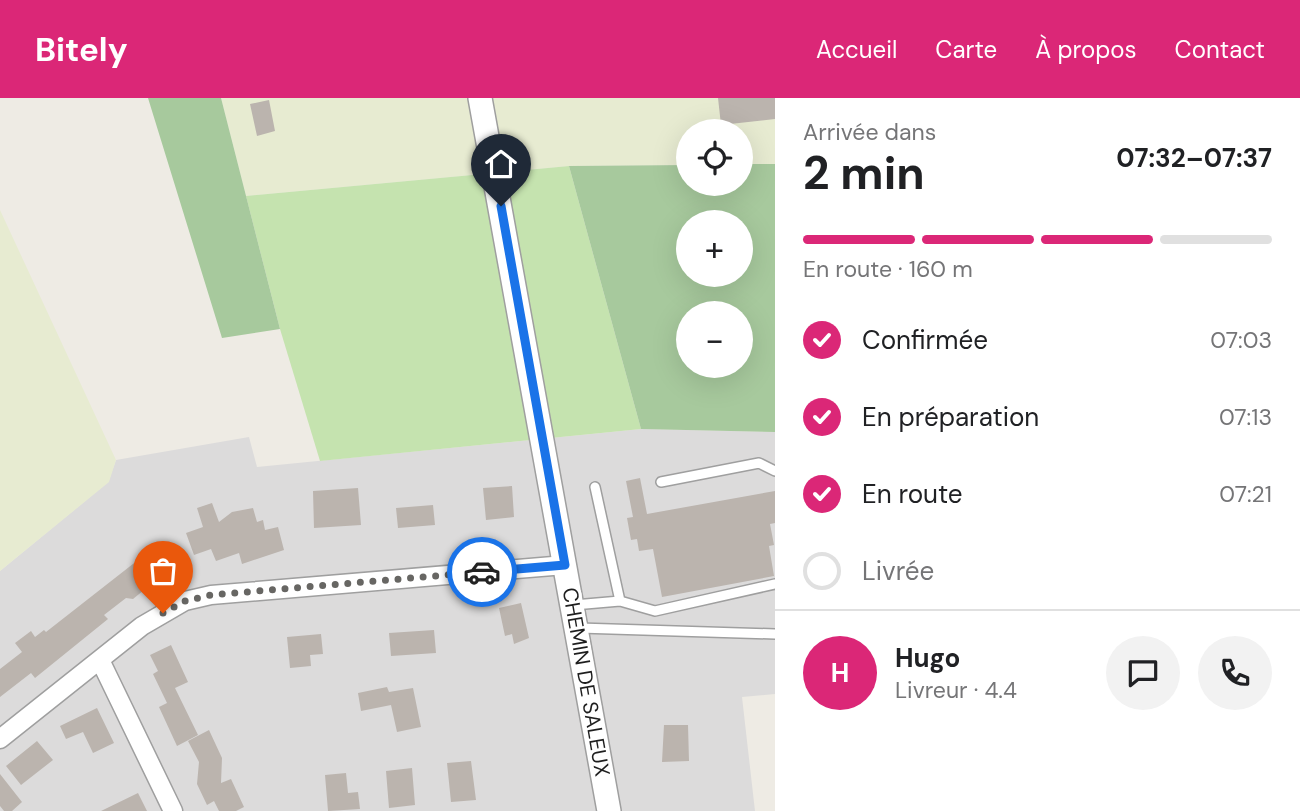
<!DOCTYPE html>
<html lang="fr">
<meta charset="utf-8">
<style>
:root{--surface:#fff;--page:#f2f2f2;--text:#202124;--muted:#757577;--line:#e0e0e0;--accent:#db2777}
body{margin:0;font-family:"DM Sans",sans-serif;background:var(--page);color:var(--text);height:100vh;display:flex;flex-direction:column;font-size:26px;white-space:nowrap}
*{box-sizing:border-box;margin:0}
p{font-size:23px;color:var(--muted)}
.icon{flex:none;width:38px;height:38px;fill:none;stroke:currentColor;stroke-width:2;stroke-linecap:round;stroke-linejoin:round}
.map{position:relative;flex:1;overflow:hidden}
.details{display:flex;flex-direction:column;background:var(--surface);width:525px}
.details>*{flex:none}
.buttons{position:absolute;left:676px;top:21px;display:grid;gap:14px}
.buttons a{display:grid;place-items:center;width:77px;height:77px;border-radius:50%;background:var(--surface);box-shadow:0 7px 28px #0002;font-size:35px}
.pin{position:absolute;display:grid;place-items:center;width:60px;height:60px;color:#fff;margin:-72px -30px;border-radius:50% 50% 50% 0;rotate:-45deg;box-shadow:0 0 7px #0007}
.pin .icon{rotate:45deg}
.courier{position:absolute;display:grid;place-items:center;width:70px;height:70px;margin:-35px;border:5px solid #1a73e8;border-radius:50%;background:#fff;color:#222;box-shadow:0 2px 9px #0007}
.head em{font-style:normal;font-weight:700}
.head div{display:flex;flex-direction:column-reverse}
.head{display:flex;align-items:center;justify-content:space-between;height:119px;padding:0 28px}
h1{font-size:46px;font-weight:700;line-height:52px}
.bar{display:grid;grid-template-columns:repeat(4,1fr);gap:10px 7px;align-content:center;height:84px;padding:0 28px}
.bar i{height:9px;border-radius:5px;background:var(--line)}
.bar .on{background:var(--accent)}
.bar p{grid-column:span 4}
.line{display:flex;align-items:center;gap:18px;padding:0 28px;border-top:2px solid var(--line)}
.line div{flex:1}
.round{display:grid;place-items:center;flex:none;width:74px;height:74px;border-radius:37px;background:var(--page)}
ol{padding:0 28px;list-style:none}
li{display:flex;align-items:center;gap:21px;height:77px}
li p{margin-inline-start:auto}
li .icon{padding:7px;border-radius:50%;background:var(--accent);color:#fff;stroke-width:4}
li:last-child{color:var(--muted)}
li i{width:38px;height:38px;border:4px solid var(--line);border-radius:50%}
header{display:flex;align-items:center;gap:42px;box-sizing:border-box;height:98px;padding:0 35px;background:var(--accent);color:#fff}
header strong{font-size:33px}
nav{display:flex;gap:38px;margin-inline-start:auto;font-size:24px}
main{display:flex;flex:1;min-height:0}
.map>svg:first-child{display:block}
.residential{fill:#dcdbdb}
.farmland{fill:#e7ebd1}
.grass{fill:#c5e3af}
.forest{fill:#a7c99d;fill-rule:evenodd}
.building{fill:#bbb4ae}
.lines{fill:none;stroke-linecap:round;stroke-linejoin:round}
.service-casing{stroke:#9f9f9f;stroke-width:12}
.minor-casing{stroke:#9f9f9f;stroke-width:21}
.tertiary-casing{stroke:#9f9f9f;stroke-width:26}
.service{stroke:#fff;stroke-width:9}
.minor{stroke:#fff;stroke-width:18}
.tertiary{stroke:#fff;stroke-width:23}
.done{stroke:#676663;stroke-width:7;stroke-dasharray:0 12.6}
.route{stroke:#1a73e8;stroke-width:9}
.labels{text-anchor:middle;stroke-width:6;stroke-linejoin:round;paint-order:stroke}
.street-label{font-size:21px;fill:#1e1e1e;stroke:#fff}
</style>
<header>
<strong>Bitely</strong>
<nav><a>Accueil</a><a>Carte</a><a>À propos</a><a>Contact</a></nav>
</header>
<main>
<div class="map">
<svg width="775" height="713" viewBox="0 0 775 713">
<rect width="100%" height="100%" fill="#eeebe4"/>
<!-- residential -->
<path class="residential" d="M641,331l134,3v262l-33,3 13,114h-755v-240l108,-89 8,-22 133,-23 8,30z"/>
<!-- farmland -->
<path class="farmland" d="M221,0h554v66h-35v-33h-52v34l-119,1 -323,30z
M0,112l116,250 -7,22 -109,89z"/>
<!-- grass -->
<path class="grass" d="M569,68l72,263 -321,32 -40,-132 -34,-133z"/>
<!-- forest -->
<path class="forest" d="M148,0h73l59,231 -58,9z
M740,66h35v268l-134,-3 -72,-263 119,-1v19h52zM688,124h52v53h-52zM688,215h52v53h-52z"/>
<!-- building -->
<path class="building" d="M718,0h57v21l-54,6z
M269,2l6,31 -18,5 -7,-32z
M640,380l7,36 128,-23v32l-5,1 4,21 -5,1 5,30 -112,21 -9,-48 -14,2 -2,-12 -6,1 -4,-22 6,-1 -7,-36z
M512,388l2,31 -28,3 -3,-32z
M358,390l3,37 -47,3 -1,-37z
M212,405l7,19 13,-10 21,-4 4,14 6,-2 2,10 13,-3 6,23 -42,14 -3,-11 -23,8 -5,-12 -17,6 -8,-22 17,-6 -6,-19z
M433,407l2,20 -37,3 -2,-20z
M138,462l17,21 -22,18 -7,-1 -22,17 4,4 -73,59 -4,-5 -31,24v-28l22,-17 -7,-9 16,-12 4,6 9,-7 2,2z
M521,505l8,35 -15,6 -2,-10 -7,2 -6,-28z
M434,532l2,23 -45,3 -2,-23z
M321,536l2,20 -13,1 1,11 -21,2 -3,-31z
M171,547l17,37 -13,6 23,47 -21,11 -18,-39 8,-4 -14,-29 5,-3 -8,-16z
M387,589l2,5 24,-4 8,39 -24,5 -6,-27 -30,6 -3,-18z
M97,610l17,35 -21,10 -10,-21 -17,7 -6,-13z
M664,627h24l1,36 -27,1z
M209,632l13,28 -1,25 10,-4 13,28 -8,4h-17l-5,-10 -7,4 -10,-21 2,-22 -11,-21z
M37,643l16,19 -32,25 -15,-19z
M471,663l5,39 -25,2 -4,-39z
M412,670l3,37 -26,3 -3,-37z
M346,675l2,20 10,-1 2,17 -32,2 -3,-36z
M0,676l22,28 -10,9h-8l-4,-5z
M138,695l9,18h-46z"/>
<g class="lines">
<!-- service casing -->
<g class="service-casing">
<path id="service" d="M661,384l98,-19 16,8
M620,503l35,10 120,-27
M574,507l46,-4 -25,-114
M579,530l196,6"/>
</g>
<!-- minor casing -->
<g class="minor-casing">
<path id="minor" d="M100,562l73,151
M0,641l142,-113 43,-25 26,-6 354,-30"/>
</g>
<!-- tertiary casing -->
<g class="tertiary-casing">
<path id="tertiary" d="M480,0l129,713"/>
</g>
<!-- service -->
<use href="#service" class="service"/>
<!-- minor -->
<use href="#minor" class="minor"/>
<!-- tertiary -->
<use href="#tertiary" class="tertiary"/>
</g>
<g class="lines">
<!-- done -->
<path class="done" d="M163,515l22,-12 26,-6 271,-23"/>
<!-- route -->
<path class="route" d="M482,474l83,-7 -64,-359"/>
</g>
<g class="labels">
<!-- street labels -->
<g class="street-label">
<text transform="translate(586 584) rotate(80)" y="7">CHEMIN DE SALEUX</text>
</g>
</g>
</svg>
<div class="buttons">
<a><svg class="icon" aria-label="locate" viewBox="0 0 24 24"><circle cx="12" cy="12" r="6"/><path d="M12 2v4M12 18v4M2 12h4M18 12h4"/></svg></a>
<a>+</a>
<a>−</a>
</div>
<div class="pin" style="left:163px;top:515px;background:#ea580c"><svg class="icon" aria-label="bag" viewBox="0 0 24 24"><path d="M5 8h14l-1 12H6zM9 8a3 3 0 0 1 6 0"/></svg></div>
<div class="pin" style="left:501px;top:108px;background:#1f2937"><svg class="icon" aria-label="home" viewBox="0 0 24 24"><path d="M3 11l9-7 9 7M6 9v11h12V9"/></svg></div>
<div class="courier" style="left:482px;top:474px"><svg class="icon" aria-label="car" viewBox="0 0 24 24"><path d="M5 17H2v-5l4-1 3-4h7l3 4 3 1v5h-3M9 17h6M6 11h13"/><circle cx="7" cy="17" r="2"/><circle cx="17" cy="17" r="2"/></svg></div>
</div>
<section class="details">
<div class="head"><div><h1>2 min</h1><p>Arrivée dans</p></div><em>07:32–07:37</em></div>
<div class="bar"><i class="on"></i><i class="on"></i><i class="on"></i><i></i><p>En route · 160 m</p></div>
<ol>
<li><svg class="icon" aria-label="check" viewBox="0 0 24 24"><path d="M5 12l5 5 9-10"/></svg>Confirmée<p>07:03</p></li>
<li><svg class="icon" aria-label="check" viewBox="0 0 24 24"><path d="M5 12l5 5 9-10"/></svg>En préparation<p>07:13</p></li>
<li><svg class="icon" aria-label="check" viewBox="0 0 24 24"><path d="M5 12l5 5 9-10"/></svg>En route<p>07:21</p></li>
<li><i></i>Livrée</li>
</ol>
<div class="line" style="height:126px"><b class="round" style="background:var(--accent);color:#fff">H</b><div><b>Hugo</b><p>Livreur · 4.4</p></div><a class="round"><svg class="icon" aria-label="chat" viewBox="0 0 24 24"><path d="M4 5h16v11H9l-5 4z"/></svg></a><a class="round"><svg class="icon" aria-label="phone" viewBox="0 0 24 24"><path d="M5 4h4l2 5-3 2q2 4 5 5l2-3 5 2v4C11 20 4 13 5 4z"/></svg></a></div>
</section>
</main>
